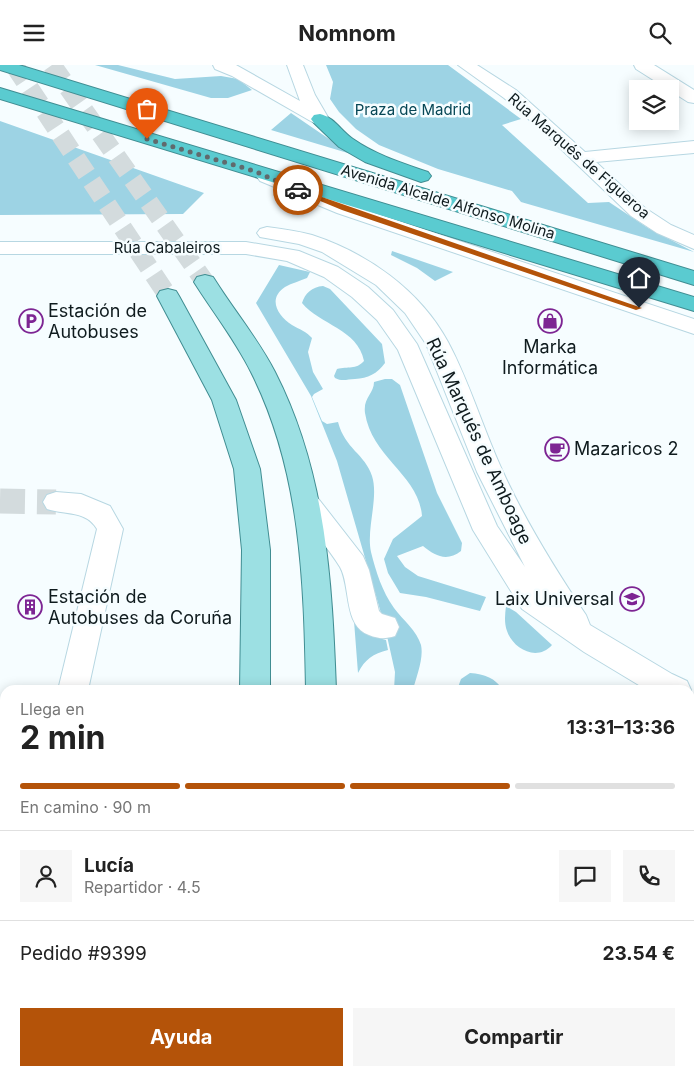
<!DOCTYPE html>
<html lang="es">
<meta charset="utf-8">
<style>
:root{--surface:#fff;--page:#f6f6f6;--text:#222;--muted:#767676;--line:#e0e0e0;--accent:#b45309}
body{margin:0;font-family:Inter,sans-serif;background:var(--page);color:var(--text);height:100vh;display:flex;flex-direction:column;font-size:19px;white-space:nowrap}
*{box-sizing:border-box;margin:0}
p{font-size:16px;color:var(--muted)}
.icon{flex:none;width:28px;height:28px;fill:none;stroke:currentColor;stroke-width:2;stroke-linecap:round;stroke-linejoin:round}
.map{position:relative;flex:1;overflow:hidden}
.side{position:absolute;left:0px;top:620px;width:695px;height:391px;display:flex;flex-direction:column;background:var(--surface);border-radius:15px 15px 0 0;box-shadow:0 2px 12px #0003}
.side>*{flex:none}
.fabs{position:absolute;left:629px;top:15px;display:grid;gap:10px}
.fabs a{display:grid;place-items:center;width:50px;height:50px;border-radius:0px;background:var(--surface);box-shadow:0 2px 12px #0003;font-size:25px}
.pin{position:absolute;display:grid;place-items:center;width:42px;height:42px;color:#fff;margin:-51px -21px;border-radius:50% 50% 50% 0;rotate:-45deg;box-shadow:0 0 5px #0007}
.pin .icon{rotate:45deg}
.courier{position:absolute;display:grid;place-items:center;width:50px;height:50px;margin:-25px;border:4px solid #b45309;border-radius:50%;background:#fff;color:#222;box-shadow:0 1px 6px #0007}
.head em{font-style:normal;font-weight:700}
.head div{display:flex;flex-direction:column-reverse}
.head{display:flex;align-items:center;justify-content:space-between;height:85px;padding:0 20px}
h1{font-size:32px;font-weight:700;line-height:38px}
.bar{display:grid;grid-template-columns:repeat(4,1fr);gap:8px 5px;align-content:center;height:60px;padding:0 20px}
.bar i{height:6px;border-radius:4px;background:var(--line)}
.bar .current{background:var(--accent)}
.bar p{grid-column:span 4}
.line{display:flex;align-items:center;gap:12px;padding:0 20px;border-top:1px solid var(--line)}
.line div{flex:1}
.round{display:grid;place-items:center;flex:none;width:52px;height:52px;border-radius:0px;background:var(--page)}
.primary-button{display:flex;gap:10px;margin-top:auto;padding:10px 20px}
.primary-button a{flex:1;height:58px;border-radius:0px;background:var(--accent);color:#fff;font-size:20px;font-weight:700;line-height:58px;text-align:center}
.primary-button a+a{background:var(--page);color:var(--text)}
header{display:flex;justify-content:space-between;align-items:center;height:65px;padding:0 20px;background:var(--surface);font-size:22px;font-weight:700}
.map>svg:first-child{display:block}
.green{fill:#9dd3e4}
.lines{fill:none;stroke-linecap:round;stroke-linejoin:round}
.minor-tunnel{stroke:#d3dbdd;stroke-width:25;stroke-dasharray:25 12;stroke-linecap:butt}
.major-tunnel{stroke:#d3dbdd;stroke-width:19;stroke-dasharray:19 9;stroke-linecap:butt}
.minor-casing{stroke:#b7d7e2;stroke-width:2}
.major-casing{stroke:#408d92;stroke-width:2}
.highway-casing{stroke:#408d92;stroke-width:2}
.minor{fill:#fff;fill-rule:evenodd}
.major{fill:#9ce0e3;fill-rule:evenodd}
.highway{fill:#5acbd0;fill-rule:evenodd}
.route{fill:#b45309}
.done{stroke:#606a6d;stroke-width:5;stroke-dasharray:0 9}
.labels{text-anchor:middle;stroke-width:5;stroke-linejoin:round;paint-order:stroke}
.far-park-label{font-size:15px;fill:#074756;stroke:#f6fdff}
.far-street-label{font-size:15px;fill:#0f1b1e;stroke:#f6fdff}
.poi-label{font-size:18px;fill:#0f1b1e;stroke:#f6fdff;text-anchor:start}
.street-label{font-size:18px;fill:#0f1b1e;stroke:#f6fdff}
</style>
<header><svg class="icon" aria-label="menu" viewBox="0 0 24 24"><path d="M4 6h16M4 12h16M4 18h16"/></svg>Nomnom<svg class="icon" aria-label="search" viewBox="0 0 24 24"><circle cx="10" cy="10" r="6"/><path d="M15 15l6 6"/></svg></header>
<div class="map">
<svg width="694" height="1011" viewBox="0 0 694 1011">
<rect width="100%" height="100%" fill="#f6fdff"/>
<!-- green -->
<path class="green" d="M95,0h23l57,14 46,-3 17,3 14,11 -24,8h-17z
M326,0h122l73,54 -19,6 86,78 21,-1 39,26 46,24 -173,-50 -9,-11 -74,-22 -59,-24 -23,-16 -17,-17 -9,-13 3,-17z
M291,48l60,41 -80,-24z
M0,56l204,72 -21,21 -183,1z
M392,186l61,21 -18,9 -18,-13 -26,-13z
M279,200l31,7 -3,6c-7,3 -15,5 -22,9 -18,12 -7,29 7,38 7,4 15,7 20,13l-4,14 5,20 10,17 -9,5 -2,3 10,24 5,3 11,-2c7,27 27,32 34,54 7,22 -6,53 -1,76 5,20 11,39 23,56 9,12 23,23 27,37 3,14 -5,32 -8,45h-19l1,-18 -10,-45 -48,-166 -26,-65 -55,-93z
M323,221l7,3 52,55 3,19c-8,11 -17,15 -30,16 -8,0 -12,3 -20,-1l-1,-2 3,-7c11,-3 19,1 27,-8 -6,-32 -44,-36 -62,-58 3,-10 10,-16 21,-17z
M385,314h7l8,6 37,108 25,50 -1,8c-14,11 -26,5 -38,-5l-26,10 8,11 13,9 68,21 -6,14 -54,-14 -26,-4 -12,-20 -4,-14 9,-20 29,-23c-3,-41 -50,-58 -57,-103 -2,-16 9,-19 9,-31z
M506,541l10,6 36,33c-15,17 -39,4 -45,-14 -3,-8 -2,-17 -1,-25z
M354,556c10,12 17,15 32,19l2,10c-15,4 -23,9 -30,23z
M470,608c15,1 25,5 33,17h-46l4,-11z
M491,1006h72l3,5h-67z"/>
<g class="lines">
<!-- minor-tunnel -->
<path class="minor-tunnel" d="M0,436l56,1"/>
<!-- major-tunnel -->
<path class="major-tunnel" d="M14,0l154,231
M52,0l153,217"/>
<!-- minor casing -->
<g class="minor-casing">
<path id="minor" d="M213,0h23l64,36 -13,-36h16l12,30 14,24 -3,4 -6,1 -6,-1 -82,-47 -17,-7z
M458,0h19l39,25 69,62 109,-11v12l-98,9 49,46 26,17 23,10v14l-37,-16 -26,-17 -90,-86 -37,-32z
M634,0h20l40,25v13l-6,-1 -52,-33z
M267,106l84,34 343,114v15l-357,-121 -77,-32 -3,-4 3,-4z
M267,162c15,2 30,4 45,8 55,18 108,55 136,107 22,41 35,87 55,130 23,50 52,97 83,143l4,10 82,49 15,7 4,9 -1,2v-2h-43l-63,-38 -62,-43 -49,-79 -75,-180 -21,-30 -25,-23 -28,-20 -37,-16 -41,-7h-246v-12h246l53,9 39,16 30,20 25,23 24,34 80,182 28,41 -48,-95 -51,-128 -21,-31 -29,-28 -54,-33 -23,-8 -39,-7 -3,-4 3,-4z
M56,427l25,2 29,12 13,23 -35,161h-30l39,-161c-11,-19 -32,-14 -50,-20l-4,-7 4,-7z
M308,429l9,3 46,59 6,14 10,41 3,3 13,4 4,9 -4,9c-10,3 -16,3 -26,-1 -26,-9 -18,-49 -29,-68 -13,-22 -33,-40 -45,-63l4,-7z
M5,867v39l-5,2v-39z"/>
</g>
<!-- major casing -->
<g class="major-casing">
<path id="major" d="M205,210l8,2c20,32 45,62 62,95 51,100 57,208 61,318h-30c-2,-109 -5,-219 -55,-318 -16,-32 -38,-60 -57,-90l3,-5z
M168,224l8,2 3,5 57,104 24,69 10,81v140h-30l2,-140 -8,-81 -22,-69 -55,-104 3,-5z
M203,1006h43l-2,5h-43z
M307,1006h43l2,5h-43z"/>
</g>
<!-- highway casing -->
<g class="highway-casing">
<path id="highway" d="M0,0h19l675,206v14l-694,-215z
M0,23l694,209v14l-694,-212z
M320,49c14,3 22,18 33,25 23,16 49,24 75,33l3,4 -3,4 -7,2 -56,-20 -26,-15 -25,-24 -3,-4 3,-4z"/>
</g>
<!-- minor -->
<use href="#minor" class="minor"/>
<!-- major -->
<use href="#major" class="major"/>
<!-- highway -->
<use href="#highway" class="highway"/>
</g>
<!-- route -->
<path class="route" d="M296,123l346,120 -6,2 -294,-100 -46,-19z"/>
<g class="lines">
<!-- done -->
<path class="done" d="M147,74l107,32 44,19"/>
</g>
<!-- icons -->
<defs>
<g id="parking-ring" transform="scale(1.25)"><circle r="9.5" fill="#f6fdff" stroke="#7d2593" stroke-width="1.5"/><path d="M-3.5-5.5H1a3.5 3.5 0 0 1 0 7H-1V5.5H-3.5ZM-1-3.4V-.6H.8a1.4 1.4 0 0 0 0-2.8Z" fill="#7d2593"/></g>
<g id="shop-ring" transform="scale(1.25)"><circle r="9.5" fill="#f6fdff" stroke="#7d2593" stroke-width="1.5"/><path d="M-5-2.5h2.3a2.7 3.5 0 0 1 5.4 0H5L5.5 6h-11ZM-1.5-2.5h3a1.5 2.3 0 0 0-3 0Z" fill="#7d2593"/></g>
<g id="cafe-ring" transform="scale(1.25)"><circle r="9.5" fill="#f6fdff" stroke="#7d2593" stroke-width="1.5"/><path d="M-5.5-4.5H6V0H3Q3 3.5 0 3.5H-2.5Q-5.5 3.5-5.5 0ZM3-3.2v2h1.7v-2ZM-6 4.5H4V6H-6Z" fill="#7d2593"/></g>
<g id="school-ring" transform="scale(1.25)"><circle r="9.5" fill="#f6fdff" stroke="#7d2593" stroke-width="1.5"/><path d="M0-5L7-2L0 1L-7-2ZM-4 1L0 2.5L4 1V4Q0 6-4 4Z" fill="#7d2593"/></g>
<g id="building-ring" transform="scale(1.25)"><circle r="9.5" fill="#f6fdff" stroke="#7d2593" stroke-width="1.5"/><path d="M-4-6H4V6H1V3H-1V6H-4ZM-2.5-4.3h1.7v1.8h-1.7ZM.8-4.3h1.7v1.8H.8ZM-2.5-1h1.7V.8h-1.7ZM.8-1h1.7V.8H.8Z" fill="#7d2593"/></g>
</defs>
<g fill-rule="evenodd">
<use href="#parking-ring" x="31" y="256"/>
<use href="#shop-ring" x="550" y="256"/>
<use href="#cafe-ring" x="557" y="384"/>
<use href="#school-ring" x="632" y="534"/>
<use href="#building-ring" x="30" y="542"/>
</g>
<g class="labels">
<!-- far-park labels -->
<g class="far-park-label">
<text x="413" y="50">Praza de Madrid</text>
</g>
<!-- far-street labels -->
<g class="far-street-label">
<text transform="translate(579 91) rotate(41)" y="5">Rúa Marqués de Figueroa</text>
<text transform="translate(448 137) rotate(17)" y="5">Avenida Alcalde Alfonso Molina</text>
<text x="167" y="188">Rúa Cabaleiros</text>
</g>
<!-- poi labels -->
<g class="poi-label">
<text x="48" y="252">Estación de<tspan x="48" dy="21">Autobuses</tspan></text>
<text x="550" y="288" text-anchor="middle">Marka<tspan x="550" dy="21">Informática</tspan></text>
<text x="574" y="390">Mazaricos 2</text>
<text x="48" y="538">Estación de<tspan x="48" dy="21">Autobuses da Coruña</tspan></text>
<text x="614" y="540" text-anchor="end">Laix Universal</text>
</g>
<!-- street labels -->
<g class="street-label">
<text transform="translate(479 376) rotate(65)" y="6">Rúa Marqués de Amboage</text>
</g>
</g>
</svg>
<div class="fabs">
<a><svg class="icon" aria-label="layers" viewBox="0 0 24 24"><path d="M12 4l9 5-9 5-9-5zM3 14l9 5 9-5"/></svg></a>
</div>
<div class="pin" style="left:147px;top:74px;background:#ea580c"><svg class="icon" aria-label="bag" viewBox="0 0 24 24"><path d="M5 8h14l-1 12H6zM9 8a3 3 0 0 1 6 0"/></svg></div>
<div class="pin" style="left:639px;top:243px;background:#1f2937"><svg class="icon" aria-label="home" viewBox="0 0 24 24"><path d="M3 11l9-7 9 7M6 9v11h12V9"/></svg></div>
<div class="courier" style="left:298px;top:125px"><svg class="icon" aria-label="car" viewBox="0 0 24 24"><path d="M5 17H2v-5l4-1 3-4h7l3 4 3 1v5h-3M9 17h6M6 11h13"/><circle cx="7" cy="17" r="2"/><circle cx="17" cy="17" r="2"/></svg></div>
<section class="side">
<div class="head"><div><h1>2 min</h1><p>Llega en</p></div><em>13:31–13:36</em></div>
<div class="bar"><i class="current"></i><i class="current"></i><i class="current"></i><i></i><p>En camino · 90 m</p></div>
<div class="line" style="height:90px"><a class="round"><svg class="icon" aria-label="person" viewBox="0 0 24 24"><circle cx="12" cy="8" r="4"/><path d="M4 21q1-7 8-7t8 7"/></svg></a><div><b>Lucía</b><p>Repartidor · 4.5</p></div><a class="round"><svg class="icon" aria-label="chat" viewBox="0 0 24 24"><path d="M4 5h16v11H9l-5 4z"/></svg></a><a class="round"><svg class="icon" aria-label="phone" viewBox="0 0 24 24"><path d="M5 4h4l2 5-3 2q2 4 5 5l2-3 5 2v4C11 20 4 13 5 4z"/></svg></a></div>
<div class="line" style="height:65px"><div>Pedido #9399</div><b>23.54 €</b></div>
<div class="primary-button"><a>Ayuda</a><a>Compartir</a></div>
</section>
</div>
